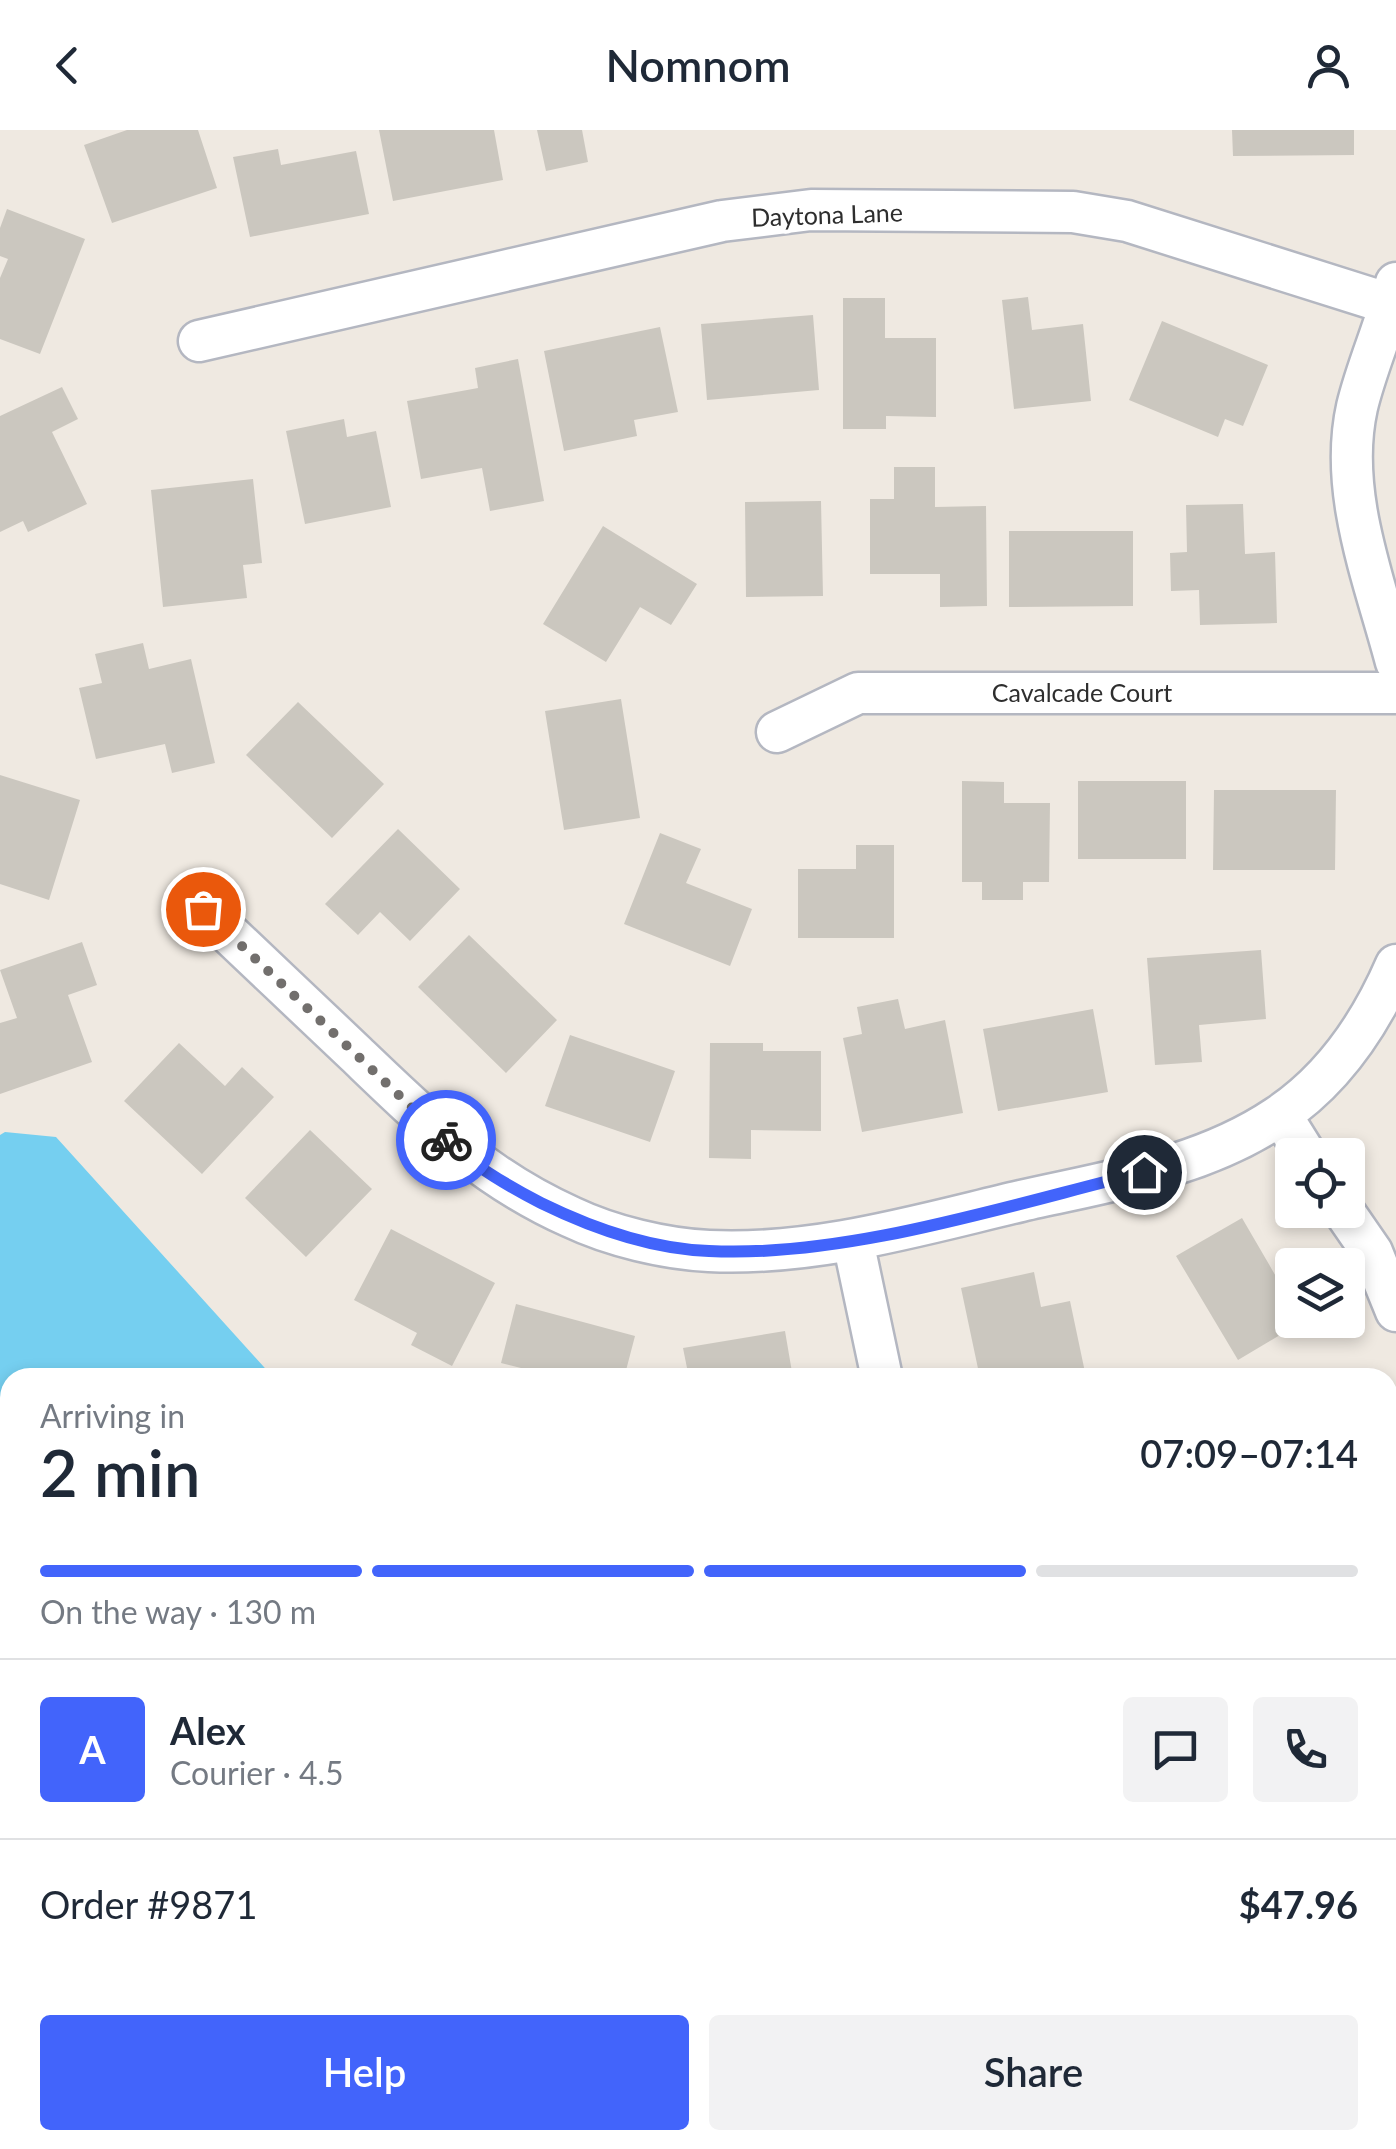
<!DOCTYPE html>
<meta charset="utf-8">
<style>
:root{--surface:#fff;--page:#f2f2f3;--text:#1f2937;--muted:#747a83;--line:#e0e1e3;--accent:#4264fb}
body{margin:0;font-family:Lato,sans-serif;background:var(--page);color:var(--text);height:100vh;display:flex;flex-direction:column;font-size:38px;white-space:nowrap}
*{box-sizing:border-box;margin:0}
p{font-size:32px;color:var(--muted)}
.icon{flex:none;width:55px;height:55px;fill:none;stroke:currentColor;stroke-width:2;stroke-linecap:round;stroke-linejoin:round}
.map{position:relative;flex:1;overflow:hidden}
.side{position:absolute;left:0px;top:1238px;width:1398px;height:782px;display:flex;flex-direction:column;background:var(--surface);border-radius:30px 30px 0 0;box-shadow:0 5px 15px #0003}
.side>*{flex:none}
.controls{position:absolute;left:1275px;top:1008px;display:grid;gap:20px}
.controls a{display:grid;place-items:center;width:90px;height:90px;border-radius:10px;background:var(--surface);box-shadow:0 5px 15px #0003;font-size:50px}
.pin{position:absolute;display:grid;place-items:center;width:85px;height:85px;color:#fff;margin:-42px;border:5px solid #fff;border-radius:50%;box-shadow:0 2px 10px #0007}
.courier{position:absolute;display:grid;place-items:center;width:100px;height:100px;margin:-50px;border:8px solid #4264fb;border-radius:50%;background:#fff;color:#222;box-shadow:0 2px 12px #0007}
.headline em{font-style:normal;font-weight:600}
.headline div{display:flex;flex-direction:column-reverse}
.headline{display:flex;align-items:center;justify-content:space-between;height:170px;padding:0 40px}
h1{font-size:65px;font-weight:600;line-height:75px}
.bar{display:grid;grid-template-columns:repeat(4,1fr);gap:15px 10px;align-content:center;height:120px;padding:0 40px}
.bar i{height:12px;border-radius:8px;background:var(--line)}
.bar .on{background:var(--accent)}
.bar p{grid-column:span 4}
.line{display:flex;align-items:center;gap:25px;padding:0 40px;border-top:2px solid var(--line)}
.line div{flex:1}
.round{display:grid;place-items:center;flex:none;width:105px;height:105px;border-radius:10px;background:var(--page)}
.button{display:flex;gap:20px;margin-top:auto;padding:20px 40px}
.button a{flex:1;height:115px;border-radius:10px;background:var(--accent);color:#fff;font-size:40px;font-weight:600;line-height:115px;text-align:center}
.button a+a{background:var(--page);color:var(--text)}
header{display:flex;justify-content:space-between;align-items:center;height:130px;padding:0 40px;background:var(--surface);font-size:45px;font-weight:600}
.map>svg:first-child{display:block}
.green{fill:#b6e59e}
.water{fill:#75cff0}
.building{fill:#cbc7bf}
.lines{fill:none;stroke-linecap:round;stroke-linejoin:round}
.minor-casing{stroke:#b4b7c1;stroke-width:45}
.minor{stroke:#fff;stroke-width:40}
.done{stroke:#726f6d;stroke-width:10;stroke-dasharray:0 18}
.route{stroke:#4264fb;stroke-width:12}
.labels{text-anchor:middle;stroke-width:8;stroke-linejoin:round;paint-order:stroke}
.street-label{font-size:25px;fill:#2e2e2e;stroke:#fff}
</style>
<header><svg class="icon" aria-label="back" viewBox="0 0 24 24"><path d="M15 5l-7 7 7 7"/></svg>Nomnom<svg class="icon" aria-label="person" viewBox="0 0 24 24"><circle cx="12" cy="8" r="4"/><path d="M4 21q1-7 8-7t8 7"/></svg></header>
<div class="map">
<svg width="1396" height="2019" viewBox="0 0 1396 2019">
<rect width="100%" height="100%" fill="#efe9e1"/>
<!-- green -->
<path class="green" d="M0,1268l10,18v724h586l3,9h-599z"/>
<!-- water -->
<path class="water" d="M5,1002l51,5 217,240 -263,1v38l-10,-18v-263z"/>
<!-- building -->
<path class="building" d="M127,0h71l19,58 -105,35 -28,-78z
M379,0h115l9,50 -110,21z
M537,0h45l6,32 -42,9z
M1232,0h122v25l-121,1z
M278,19l3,16 75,-14 13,63 -119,23 -17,-80z
M7,79l78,30 -45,115 -40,-15v-61l8,-19 -8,-3v-28z
M1028,167l4,33 51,-6 8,77 -77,8 -12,-109z
M843,168h42v40h51v79l-50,-1v13h-43z
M813,185l6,75 -112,10 -6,-76z
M1162,191l106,44 -25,61 -18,-7 -7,18 -89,-37z
M660,197l18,85 -44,8 3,16 -73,15 -20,-100z
M518,229l26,142 -54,10 -8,-43 -61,11 -14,-78 71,-13 -3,-20z
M62,257l16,32 -26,13 35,72 -59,28 -5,-11 -23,11v-116z
M344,289l3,18 29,-6 15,76 -86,17 -19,-93z
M894,337h41v40l51,-1 1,100 -47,1v-33h-70v-75h24z
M253,349l9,84 -19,2 4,33 -84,9 -12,-117z
M821,371l2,95 -77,1 -1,-95z
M1243,374l2,50 30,-2 2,71 -77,2 -1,-35 -28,1 -1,-38 17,-1 -1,-47z
M603,396l94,58 -26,41 -31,-18 -34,55 -63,-38z
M1009,401h124v75l-124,1z
M143,513l6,26 42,-10 24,104 -43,10 -7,-29 -69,15 -17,-71 23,-5 -7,-29z
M621,569l19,119 -76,12 -19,-119z
M298,572l86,82 -52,54 -86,-83z
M0,645l80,25 -31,100 -49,-16z
M962,651l42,1v21h46l-1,79h-26v18h-41v-18h-20z
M1078,651h108v78h-108z
M1214,660h122l-1,80h-122z
M398,699l62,60 -50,52 -30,-29 -22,23 -33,-31z
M660,703l41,16 -15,34 66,26 -22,57 -106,-42z
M856,715h38v93h-96v-69h58z
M469,805l88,85 -51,53 -88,-86z
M82,812l15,43 -29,10 24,67 -92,32v-71l17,-5 -17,-48z
M1261,820l5,69 -67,6 3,37 -47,3 -8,-107z
M898,869l7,30 40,-9 18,93 -101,19 -19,-94 19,-4 -5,-27z
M1093,879l15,83 -110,19 -15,-82z
M570,905l105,36 -25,71 -105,-36z
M179,913l46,43 17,-19 32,30 -72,77 -78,-73z
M710,913h53v8h58v80l-70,-1v29l-42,-1z
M310,1000l62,59 -66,68 -61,-59z
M1242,1088l50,86v16h13l-67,40 -62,-104z
M391,1099l104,54 -43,83 -41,-21 6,-12 -63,-33z
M1034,1142l7,35 29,-6 16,76 -106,1 -19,-90z
M516,1174l119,32 -11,42h-97l2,-8 -28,-7z
M785,1201l8,47h-104l-6,-30z
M741,2010h82l9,9h-100z
M1052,2010h87l-3,9h-86z
M1235,2010h82l-1,9h-81z"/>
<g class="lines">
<!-- minor casing -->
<g class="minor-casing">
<path id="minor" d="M1396,153c-10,42 -29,82 -39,124 -19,85 18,175 39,255
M199,211l523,-120 89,-11 262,2 54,9 269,85
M777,602l81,-39h538
M203,779c51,48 102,97 153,145 69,66 127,124 215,163 40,19 94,32 138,34 107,5 210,-26 312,-50 88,-20 180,-33 256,-84 56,-37 93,-92 119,-152
M1281,985l25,40
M1343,1080l29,42 24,59
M853,1111l29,137"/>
</g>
<!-- minor -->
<use href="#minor" class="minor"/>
</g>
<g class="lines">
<!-- done -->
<path class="done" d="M203,779l243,231"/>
<!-- route -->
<path class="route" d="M446,1010c27,26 62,46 95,63 51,25 110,46 168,48 138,7 300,-46 435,-79"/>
</g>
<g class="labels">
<!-- street labels -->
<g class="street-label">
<text transform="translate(827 85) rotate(-2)" y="9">Daytona Lane</text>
<text x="1082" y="572">Cavalcade Court</text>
</g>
</g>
</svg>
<div class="controls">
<a><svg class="icon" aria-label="locate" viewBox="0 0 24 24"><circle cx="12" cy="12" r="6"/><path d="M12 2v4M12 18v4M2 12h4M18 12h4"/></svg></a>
<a><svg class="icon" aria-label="layers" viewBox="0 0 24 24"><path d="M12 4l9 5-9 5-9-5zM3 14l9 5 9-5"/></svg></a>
</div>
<div class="pin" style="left:203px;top:779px;background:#ea580c"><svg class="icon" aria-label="bag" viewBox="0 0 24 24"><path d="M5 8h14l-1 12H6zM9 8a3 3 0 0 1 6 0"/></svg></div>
<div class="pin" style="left:1144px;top:1042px;background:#1f2937"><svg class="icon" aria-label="home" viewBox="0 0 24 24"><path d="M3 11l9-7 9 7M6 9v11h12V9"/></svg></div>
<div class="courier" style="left:446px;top:1010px"><svg class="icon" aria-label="bike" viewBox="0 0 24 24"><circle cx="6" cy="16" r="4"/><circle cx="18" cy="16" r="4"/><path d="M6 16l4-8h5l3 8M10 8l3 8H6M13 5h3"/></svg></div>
<section class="side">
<div class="headline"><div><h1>2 min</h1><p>Arriving in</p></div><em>07:09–07:14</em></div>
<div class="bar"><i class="on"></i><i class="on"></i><i class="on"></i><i></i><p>On the way · 130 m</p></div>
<div class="line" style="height:180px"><b class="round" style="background:var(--accent);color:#fff">A</b><div><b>Alex</b><p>Courier · 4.5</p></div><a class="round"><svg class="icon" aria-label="chat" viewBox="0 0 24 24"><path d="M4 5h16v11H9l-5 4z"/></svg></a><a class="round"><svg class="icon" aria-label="phone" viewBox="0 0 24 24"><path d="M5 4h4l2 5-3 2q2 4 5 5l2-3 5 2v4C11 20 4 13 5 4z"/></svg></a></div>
<div class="line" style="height:130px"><div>Order #9871</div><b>$47.96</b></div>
<div class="button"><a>Help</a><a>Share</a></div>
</section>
</div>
